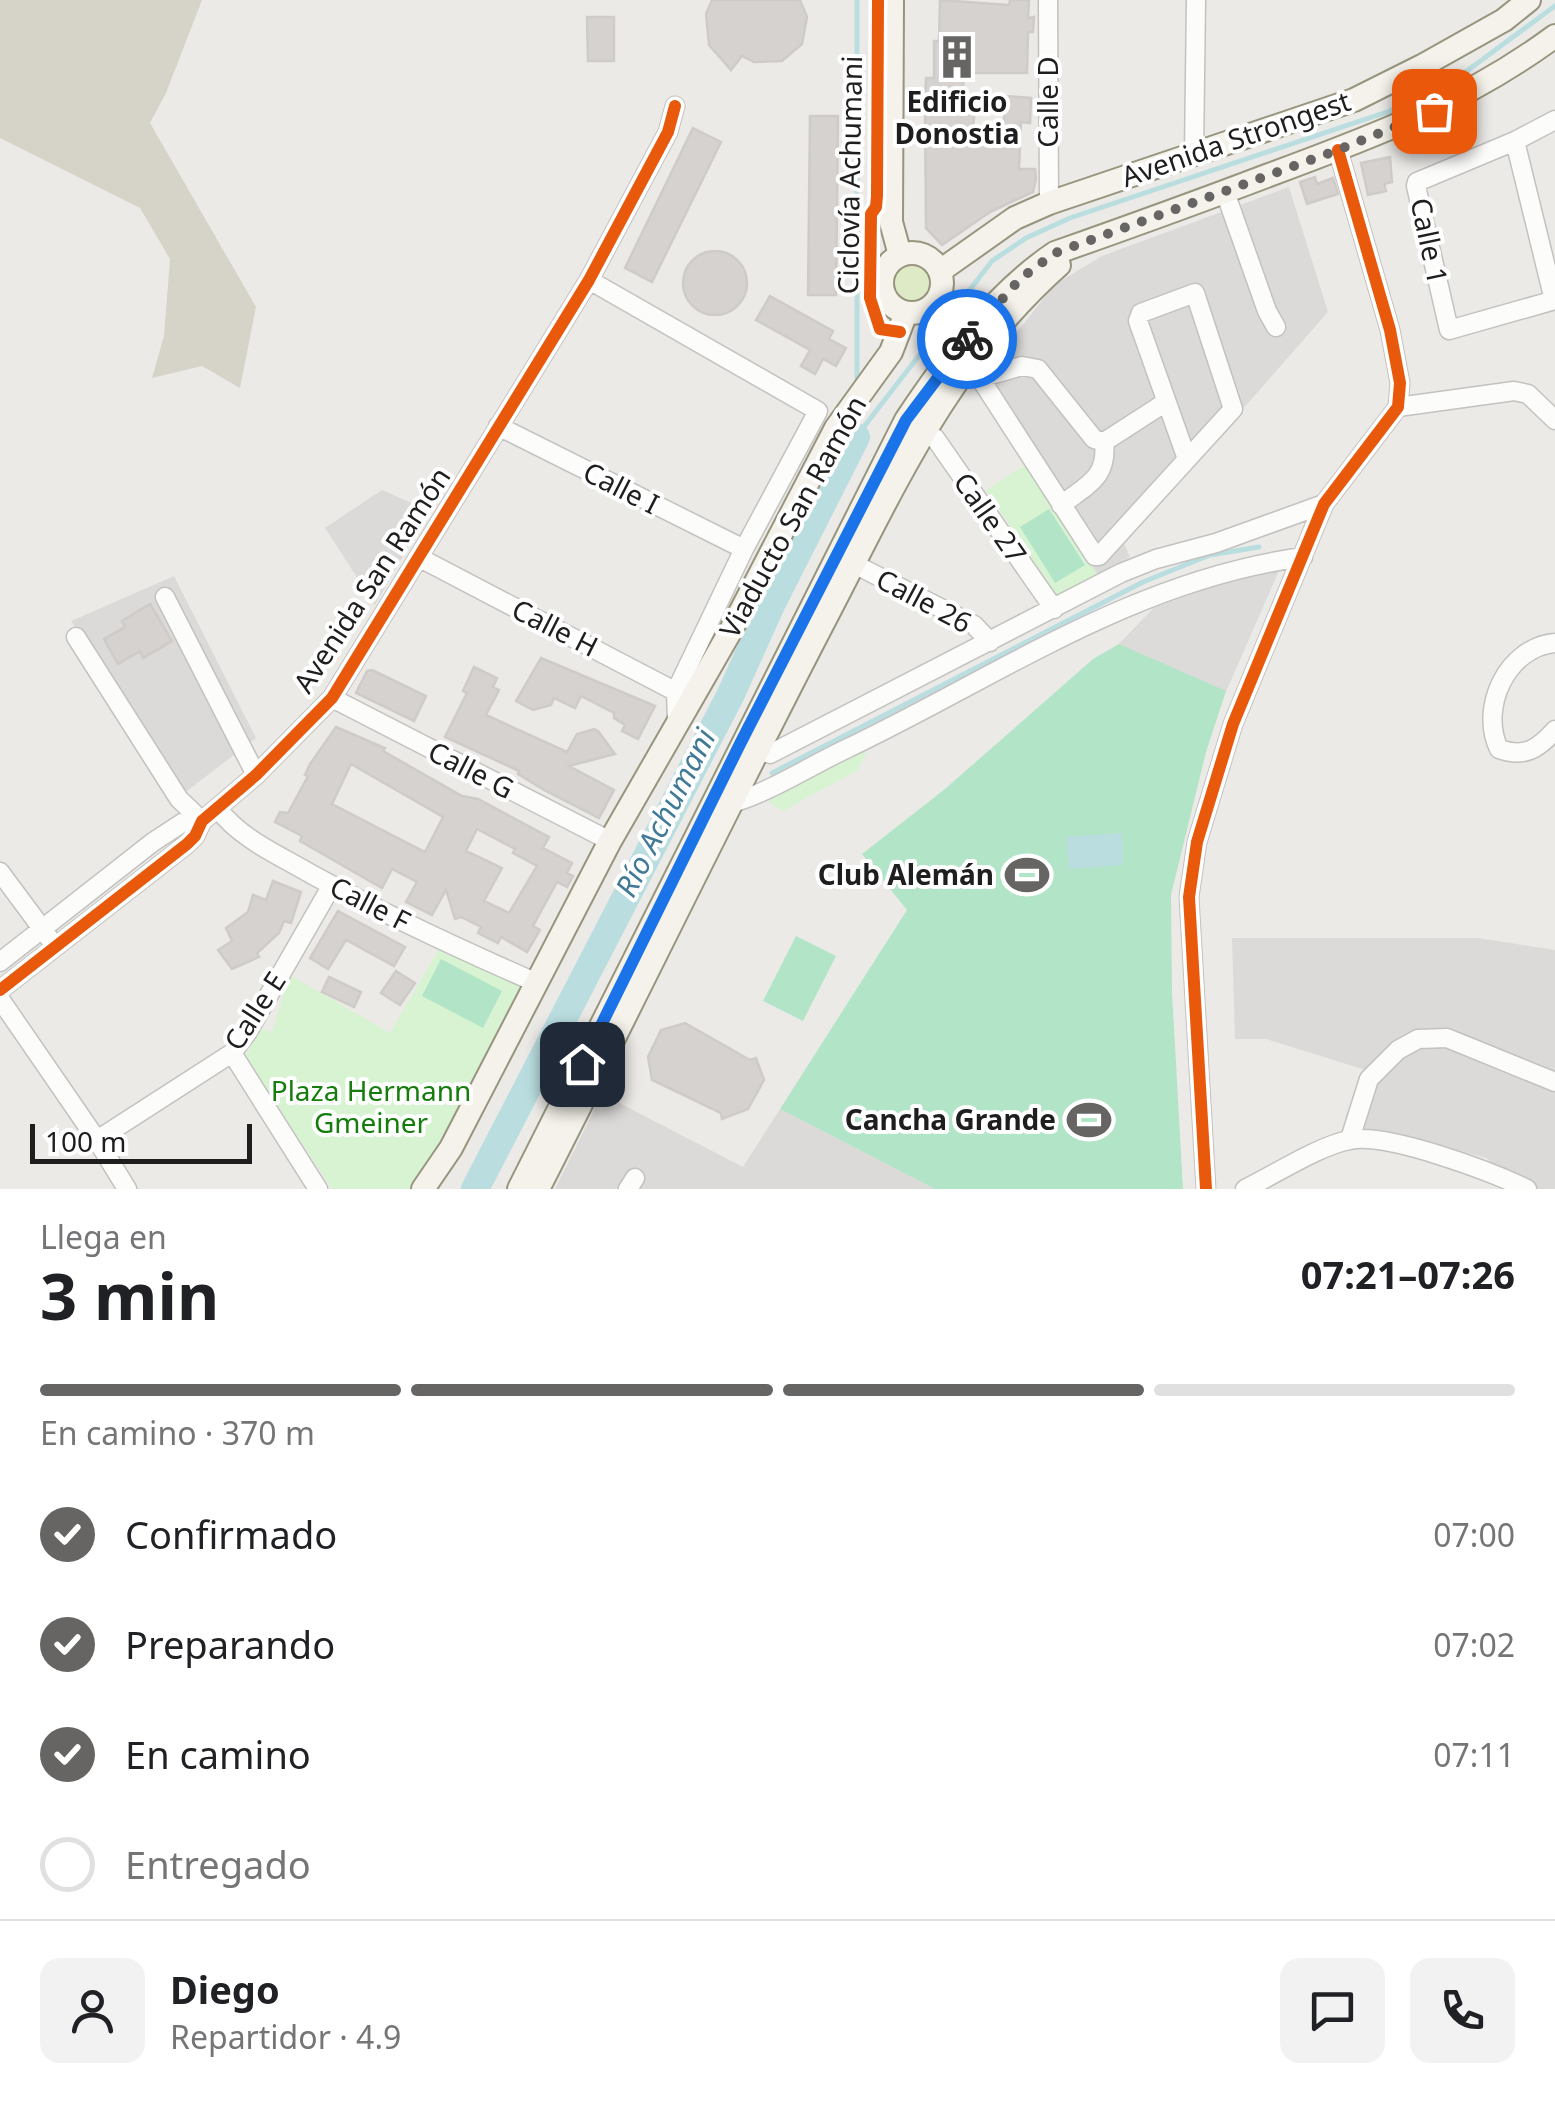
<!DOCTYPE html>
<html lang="es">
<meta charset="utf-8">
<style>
:root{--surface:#fff;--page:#f2f2f2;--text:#202124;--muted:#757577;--line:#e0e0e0;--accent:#666564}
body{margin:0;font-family:"Noto Sans",sans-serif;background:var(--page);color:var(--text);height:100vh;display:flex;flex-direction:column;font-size:38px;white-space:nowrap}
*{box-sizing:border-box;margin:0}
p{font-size:32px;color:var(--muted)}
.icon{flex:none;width:55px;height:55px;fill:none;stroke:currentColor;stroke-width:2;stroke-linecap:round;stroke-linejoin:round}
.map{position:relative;height:1189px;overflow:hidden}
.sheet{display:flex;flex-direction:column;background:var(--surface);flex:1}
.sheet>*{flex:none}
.scale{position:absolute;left:30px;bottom:25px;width:222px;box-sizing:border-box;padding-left:10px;border:5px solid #1e1e1e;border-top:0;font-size:28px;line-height:35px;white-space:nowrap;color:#1e1e1e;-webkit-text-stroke:8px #fff;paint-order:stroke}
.pin{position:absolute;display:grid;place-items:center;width:85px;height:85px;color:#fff;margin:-42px;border-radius:20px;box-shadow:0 5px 15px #0006}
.courier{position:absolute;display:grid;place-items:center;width:100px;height:100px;margin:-50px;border:8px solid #1a73e8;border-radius:50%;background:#fff;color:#222;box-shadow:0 2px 12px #0007}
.headline em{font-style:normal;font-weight:700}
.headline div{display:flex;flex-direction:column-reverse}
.headline{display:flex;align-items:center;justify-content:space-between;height:170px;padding:0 40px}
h1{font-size:65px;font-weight:700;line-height:75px}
.bar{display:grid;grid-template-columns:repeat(4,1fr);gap:15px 10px;align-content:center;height:120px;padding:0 40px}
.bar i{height:12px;border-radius:8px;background:var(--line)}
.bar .on{background:var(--accent)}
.bar p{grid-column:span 4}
.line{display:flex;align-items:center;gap:25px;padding:0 40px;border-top:2px solid var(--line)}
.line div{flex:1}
.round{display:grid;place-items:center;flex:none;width:105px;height:105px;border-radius:20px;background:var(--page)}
ol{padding:0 40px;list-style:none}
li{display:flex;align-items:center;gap:30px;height:110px}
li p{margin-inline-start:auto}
li .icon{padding:10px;border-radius:50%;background:var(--accent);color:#fff;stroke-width:4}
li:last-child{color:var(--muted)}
li i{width:55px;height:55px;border:5px solid var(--line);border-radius:50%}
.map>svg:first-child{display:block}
.residential{fill:#dbdad8}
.construction{fill:#d6d3c9}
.grass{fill:#deeac5}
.park{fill:#d7f3d2}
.pitch{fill:#b2e4c7}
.parking{fill:#dcdbda}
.water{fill:#badee0}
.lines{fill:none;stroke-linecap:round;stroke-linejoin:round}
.stream{stroke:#badee0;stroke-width:5}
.river{stroke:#badee0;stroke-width:28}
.building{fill:#d5d2cf;stroke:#cfcbc8;stroke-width:2.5;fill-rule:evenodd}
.street-casing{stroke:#c3c2c1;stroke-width:21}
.secondary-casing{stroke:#97957e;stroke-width:26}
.street{stroke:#fcfcfb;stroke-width:18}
.secondary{stroke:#f4f2ea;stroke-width:22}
.cycleway-casing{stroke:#fff;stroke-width:19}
.cycleway{stroke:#e8590c;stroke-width:12}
.done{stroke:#666564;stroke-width:10;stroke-dasharray:0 18}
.route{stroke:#1a73e8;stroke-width:12}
.labels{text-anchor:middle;stroke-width:8;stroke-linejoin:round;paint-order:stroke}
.poi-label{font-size:28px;font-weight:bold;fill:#1e1e1e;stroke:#fff;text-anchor:end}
.street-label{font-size:28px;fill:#1e1e1e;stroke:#fff}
.park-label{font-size:28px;fill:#147d0b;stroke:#fff}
.water-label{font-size:30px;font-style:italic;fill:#417a96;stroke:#fff}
</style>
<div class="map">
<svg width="1555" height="1189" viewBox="0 0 1555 1189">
<rect width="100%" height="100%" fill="#eceae7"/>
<!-- residential -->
<path class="residential" d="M1289,187l39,125 -204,232 6,13 -32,18 -124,-188 80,-102 48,-29z
M382,490l41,18 2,9 -50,88 -50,-77z
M174,576l82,162 -73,56 -112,-173z
M1232,938h246l77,12v239h-30l-39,-31 -79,-22 -36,4 -16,-11 -9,-14 26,-43 -106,-33h-31z
M602,1094l141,73 37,-58 155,80h-380z"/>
<!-- construction -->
<path class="construction" d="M0,0h202l-36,93 -16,30 106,184 -16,81 -38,-22 -50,12 12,-42 6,-77 -30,-51 -140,-70z"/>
<!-- grass -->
<path class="grass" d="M889 283a22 22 0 1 1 44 0a22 22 0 1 1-44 0Z"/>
<!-- park -->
<path class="park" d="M1026,464l72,111 -40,23 -72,-108z
M861,747l5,6 -8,17 -75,41 -14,-9 -1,-8z
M440,947l77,37 2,4 -93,182 -14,19h-80l-84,-126 -2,-8 14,-26 12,3 18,-57 100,58z"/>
<!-- pitch -->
<path class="pitch" d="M1049,509l36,56 -30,18 -35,-56z
M1279,570l-53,121 -20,61 -35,143 1,97 11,197h-248l-155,-80 127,-199 -45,-56 83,-65 148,-130 26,-15 35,-36z
M796,936l40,20 -33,65 -40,-20z
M441,959l61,32 -19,37 -61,-32z"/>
<!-- parking -->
<path class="parking" d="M1266,567l13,3 -53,121 -107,-47 35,-36z"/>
<!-- water -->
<path class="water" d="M1122,833l1,32 -54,4 -3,-32z"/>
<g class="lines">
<!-- stream -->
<path class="stream" d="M857,384v-384
M856,437l136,-176 34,-23 44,-20 320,-107 70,-35 95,-70
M772,773l371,-191 67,-27 49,-8"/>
<!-- river -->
<path class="river" d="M475,1189l256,-495 40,-89 85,-168"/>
</g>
<!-- building -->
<path class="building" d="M712,0h88l7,17 -5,27 -20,17 -28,1 -12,-6 -11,14 -22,-25 -3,-31z
M940,0l69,5 1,-5h19l-1,18 6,-1 -1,15h-5l-1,41h-64l1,31h11l-2,28 30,1 3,-37 25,2 -1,25 -9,-1 -2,47h16l1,10 -3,13 -43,20 -48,33 -16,-17 -1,-125 1,-25h8v-37h5z
M587,17h27v44h-26z
M810,116h28l-2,179h-28z
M693,128l28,14 -69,140 -27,-14z
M1390,157l2,25 -8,2 2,7 -18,4 -7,-32z
M1315,177l2,7 16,-6 5,16 -31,10 -7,-22z
M683 283a32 32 0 1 1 64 0a32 32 0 1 1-64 0Z
M770,296l63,35 -4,8 17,9 -10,18 -13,-7 -8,15 -14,-8 9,-16 -54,-30z
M150,604l22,37 -29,17 -3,-7 -22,13 -14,-25 21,-12 -3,-6z
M541,658l114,48 -17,33 -16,-8 3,-6 -11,-7v-5l-33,-17 -6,12 -21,-10 -3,7 -18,5 -17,-9z
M474,667l23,11 -4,9 6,3 -13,25 81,37 10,-18 17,-5 4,2 17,23 -46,12 45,24 -15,28 -55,-28 -26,-16 1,-3 -74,-34 22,-44 -4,-2z
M372,670l54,26 -12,25 -58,-28 11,-22z
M336,727l49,21 -2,3 79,45 16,3 71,38 -6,11 29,15 -5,10 6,3 -6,11 -10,-5 -24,44 7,4 -13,22 -26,-15 -3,6 -20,-10 3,-6 -20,-10 -6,2 -9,-29 -14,25 -26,-13 11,-20 -25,-13 -10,19 -82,-47 2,-5 -27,-14 5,-10 8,1 20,-37 -3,-1 5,-11zM351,764l92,53 -18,35 -93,-48zM477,829l38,20 -2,4 24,13 -28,47 -25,-12 18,-33 -36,-17z
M273,881l28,11 -10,31 -7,-2 -5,12 -22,20 2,4 -27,12 -14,-19 14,-9 -6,-13 22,-16 5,-17 13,5z
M338,911l67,36 -11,19 -48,-26 -18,29 -18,-11z
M396,971l19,12 -15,22 -19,-12z
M329,977l32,15 -7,15 -32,-15z
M685,1023l65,37 6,-2 8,22 -16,29 -26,10 -1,-6 -69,-33 -4,-23 13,-27z"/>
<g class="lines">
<!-- street casing -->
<g class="street-casing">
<path id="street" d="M1048,0l1,203
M1555,120l-40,21 -98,41 -1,4 33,144 106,-30
M1515,141l39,159
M1194,153l2,-153
M1225,192l42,119 9,16
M589,280l229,131 -74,138 -68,142 1,30
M974,374l6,4 42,-12 16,3 56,70 10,3 62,-40
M980,378l115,178h4l134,-147 -38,-116 -54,20 -3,8 49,138
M1398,407l116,-16 14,3 27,26
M498,426l246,123
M923,430l12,8 119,171
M1061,505c26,-20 47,-27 43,-63
M420,558l266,139
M854,564l120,61 16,17
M165,597l91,178
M76,637l103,162 23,22
M1555,643c-48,4 -76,65 -56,106 26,9 39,0 56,-19
M332,698l278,143
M747,747l23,7 351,-181 35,-14 60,-16 108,-39
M728,804c37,-9 82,-38 118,-55 151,-72 287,-169 457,-192
M217,808c25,32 60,46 94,66 73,40 148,75 224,108
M0,872l49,66
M0,962l153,-120 29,-19 20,-2
M0,990l187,-146 8,-8 7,-15 54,-46 76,-77 257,-418 79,-148 7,-26
M0,999l97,141 30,49
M232,1053l86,136
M1350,1139l19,-60 29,-29 20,-11 29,-1 108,44
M97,1140l135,-87 15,-20 85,-148
M628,1189l7,-11
M1206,1189l-17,-292 8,-55 36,-118 91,-220 74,-97 2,-24 -10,-53 -52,-180
M1245,1189c29,-14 75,-44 105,-49 37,-8 142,32 177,49"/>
</g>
<!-- secondary casing -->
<g class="secondary-casing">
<path id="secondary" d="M892,0l-1,222 9,33
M882 283a30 30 0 1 1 60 0a30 30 0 1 1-60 0Z
M940,271l75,-53 34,-15 305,-103 68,-34 82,-46 25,-20
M423,1189l28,-41 159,-307 120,-209 106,-204 55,-76 15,-39
M519,1189l387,-769c40,-60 88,-126 149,-167 71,-25 143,-51 214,-78 103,-38 197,-73 286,-139
M538,1189c95,-186 186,-375 282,-560 70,-133 124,-262 239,-364"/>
</g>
<!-- street -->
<use href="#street" class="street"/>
<!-- secondary -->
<use href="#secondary" class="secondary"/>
<!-- cycleway casing -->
<g class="cycleway-casing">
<path id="cycleway" d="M878,0l-1,196 -1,11 -5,7 -1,84 10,31 20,3
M0,990l187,-146 8,-8 7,-15 54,-46 76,-77 257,-418 79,-148 7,-26
M1206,1189l-17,-292 8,-55 36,-118 91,-220 74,-97 2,-24 -10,-53 -52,-180"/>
</g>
<!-- cycleway -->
<use href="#cycleway" class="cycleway"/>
</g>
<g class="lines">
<!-- done -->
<path class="done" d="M967,339l53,-60 35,-26 283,-103 96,-39"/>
<!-- route -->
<path class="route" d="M582,1064l158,-320 166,-324 61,-81"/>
</g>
<!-- icons -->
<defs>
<g id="building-bare" transform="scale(3.45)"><path d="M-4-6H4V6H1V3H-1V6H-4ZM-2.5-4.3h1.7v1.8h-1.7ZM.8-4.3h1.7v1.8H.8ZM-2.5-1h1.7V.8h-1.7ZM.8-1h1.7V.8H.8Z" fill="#666564" stroke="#fff" stroke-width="2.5" paint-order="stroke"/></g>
<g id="stadium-bare" transform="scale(3.45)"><path d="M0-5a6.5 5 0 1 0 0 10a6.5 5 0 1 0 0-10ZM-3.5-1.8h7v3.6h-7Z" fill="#666564" stroke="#fff" stroke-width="2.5" paint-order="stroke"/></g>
</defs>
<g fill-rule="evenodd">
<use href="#building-bare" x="957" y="57"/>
<use href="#stadium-bare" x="1027" y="875"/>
<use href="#stadium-bare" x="1089" y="1120"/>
</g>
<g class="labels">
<!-- poi labels -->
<g class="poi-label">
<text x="957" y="112" text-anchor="middle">Edificio<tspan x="957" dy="32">Donostia</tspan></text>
<text x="994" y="885">Club Alemán</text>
<text x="1056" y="1130">Cancha Grande</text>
</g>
<!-- street labels -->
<g class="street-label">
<text transform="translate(1048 102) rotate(-90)" y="10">Calle D</text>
<text transform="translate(1236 139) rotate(-19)" y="10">Avenida Strongest</text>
<text transform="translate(850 175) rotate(-89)" y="10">Ciclovía Achumani</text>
<text transform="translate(1429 241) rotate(78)" y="10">Calle 1</text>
<text transform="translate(621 488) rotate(27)" y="10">Calle I</text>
<text transform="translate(793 517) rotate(-61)" y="10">Viaducto San Ramón</text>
<text transform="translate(990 518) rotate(55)" y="10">Calle 27</text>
<text transform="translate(372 580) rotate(-57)" y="10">Avenida San Ramón</text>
<text transform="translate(924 601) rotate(28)" y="10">Calle 26</text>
<text transform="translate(555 628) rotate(27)" y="10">Calle H</text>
<text transform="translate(471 770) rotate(27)" y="10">Calle G</text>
<text transform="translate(370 904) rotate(27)" y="10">Calle F</text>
<text transform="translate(255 1011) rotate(-57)" y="10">Calle E</text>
</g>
<!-- park labels -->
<g class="park-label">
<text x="371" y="1101">Plaza Hermann<tspan x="371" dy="32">Gmeiner</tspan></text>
</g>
<!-- water labels -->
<g class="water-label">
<text transform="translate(666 813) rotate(-63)" y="10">Río Achumani</text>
</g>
</g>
</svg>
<div class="scale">100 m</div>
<div class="pin" style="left:1434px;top:111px;background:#ea580c"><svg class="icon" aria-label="bag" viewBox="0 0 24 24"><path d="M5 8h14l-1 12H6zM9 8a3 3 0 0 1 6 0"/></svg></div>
<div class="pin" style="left:582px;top:1064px;background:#1f2937"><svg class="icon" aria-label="home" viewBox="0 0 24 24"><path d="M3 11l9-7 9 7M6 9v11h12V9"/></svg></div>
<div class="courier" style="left:967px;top:339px"><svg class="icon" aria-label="bike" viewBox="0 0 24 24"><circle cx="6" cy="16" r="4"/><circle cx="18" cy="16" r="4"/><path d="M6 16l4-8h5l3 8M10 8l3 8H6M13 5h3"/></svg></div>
</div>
<section class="sheet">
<div class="headline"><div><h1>3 min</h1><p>Llega en</p></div><em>07:21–07:26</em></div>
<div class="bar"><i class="on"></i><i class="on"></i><i class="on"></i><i></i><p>En camino · 370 m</p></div>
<ol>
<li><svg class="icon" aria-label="check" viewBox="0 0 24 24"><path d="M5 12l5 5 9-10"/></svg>Confirmado<p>07:00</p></li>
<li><svg class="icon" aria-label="check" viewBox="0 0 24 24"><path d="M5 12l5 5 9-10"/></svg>Preparando<p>07:02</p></li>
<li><svg class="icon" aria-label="check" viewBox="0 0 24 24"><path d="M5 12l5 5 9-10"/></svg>En camino<p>07:11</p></li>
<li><i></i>Entregado</li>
</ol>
<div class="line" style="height:180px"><a class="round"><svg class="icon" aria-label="person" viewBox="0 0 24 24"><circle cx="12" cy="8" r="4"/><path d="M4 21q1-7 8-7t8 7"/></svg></a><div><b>Diego</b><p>Repartidor · 4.9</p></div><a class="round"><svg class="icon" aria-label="chat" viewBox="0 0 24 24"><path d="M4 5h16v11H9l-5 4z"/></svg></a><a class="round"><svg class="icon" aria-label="phone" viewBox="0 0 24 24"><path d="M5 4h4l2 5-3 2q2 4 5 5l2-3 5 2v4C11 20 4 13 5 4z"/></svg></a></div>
</section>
